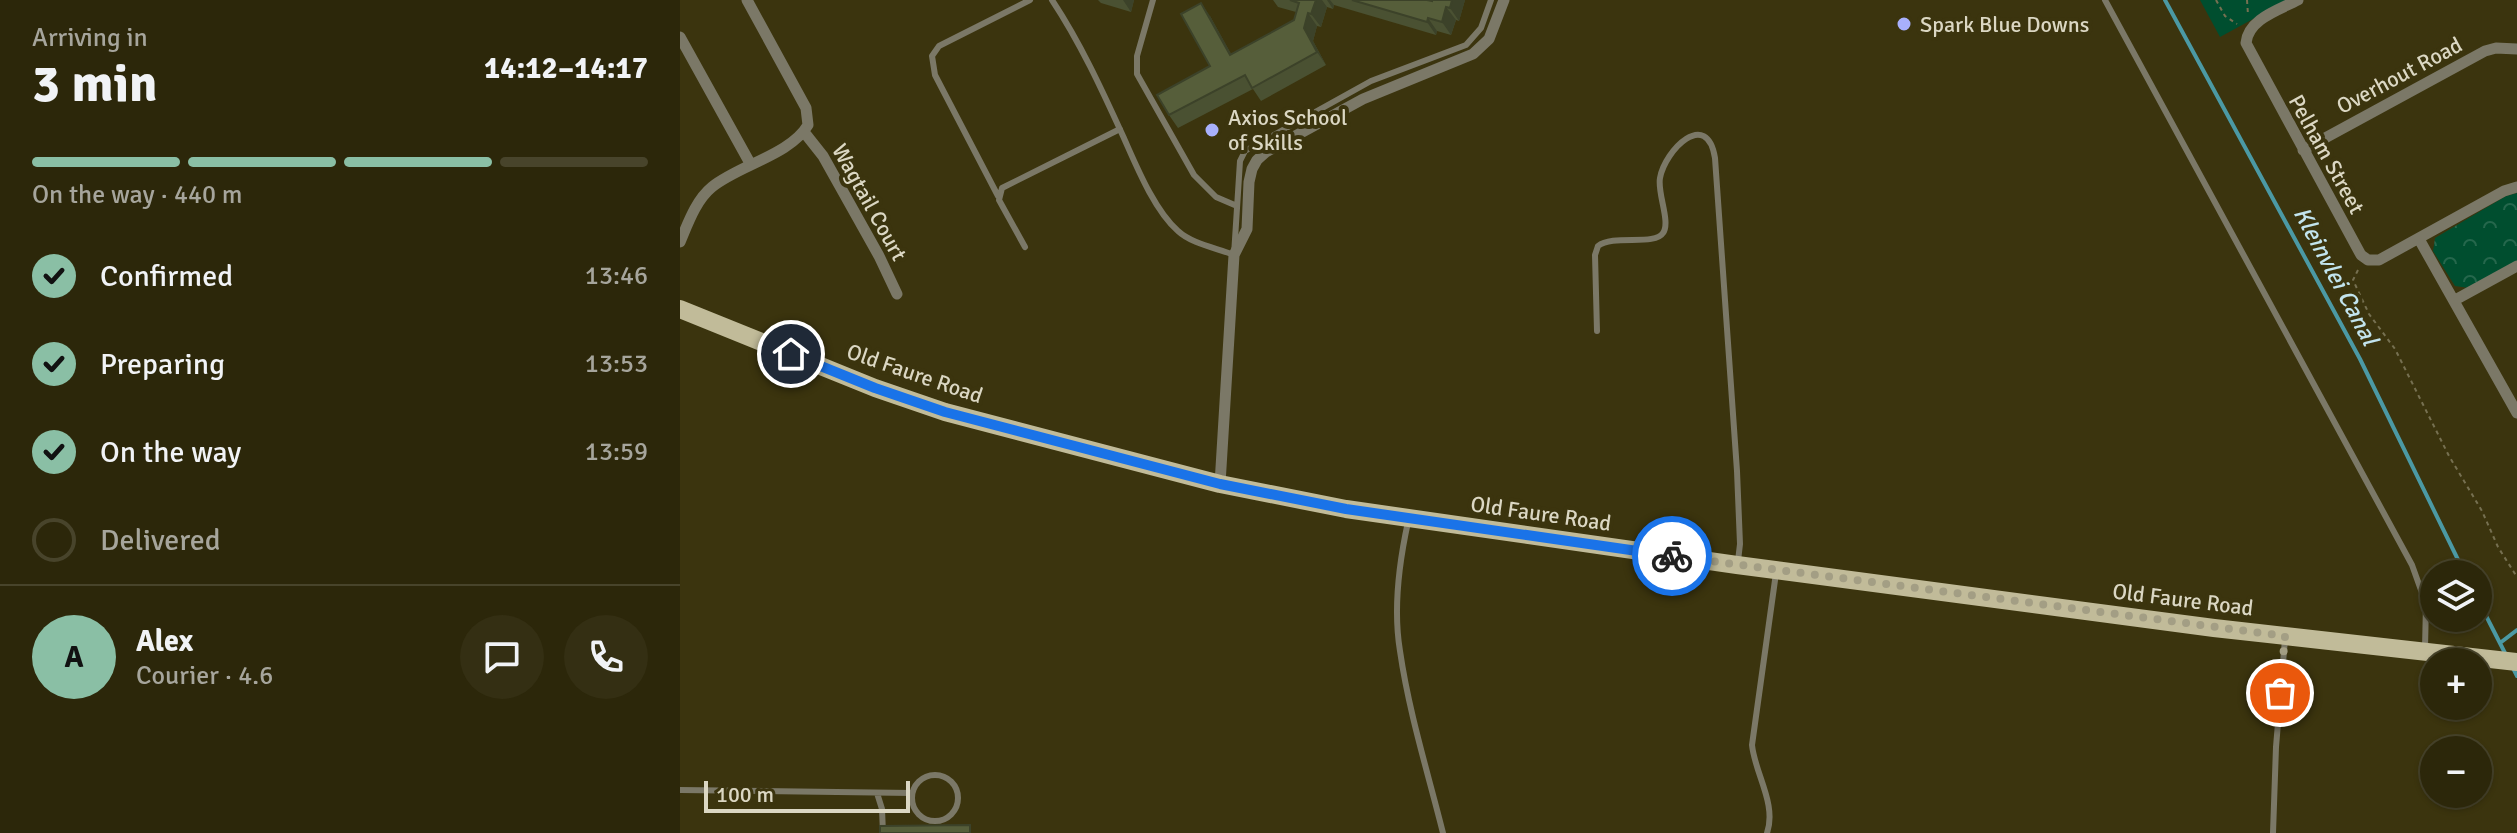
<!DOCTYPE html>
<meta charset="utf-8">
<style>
:root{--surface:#2c270a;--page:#342f13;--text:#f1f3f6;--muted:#a6a59c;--line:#48442b;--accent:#8abfa5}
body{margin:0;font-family:Signika,sans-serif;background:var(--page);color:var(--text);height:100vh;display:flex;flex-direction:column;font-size:30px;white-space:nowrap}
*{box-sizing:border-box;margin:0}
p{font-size:26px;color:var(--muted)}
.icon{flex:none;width:44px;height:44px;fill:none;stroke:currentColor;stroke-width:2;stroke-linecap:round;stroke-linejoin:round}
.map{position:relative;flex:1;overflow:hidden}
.sheet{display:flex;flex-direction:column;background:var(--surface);width:680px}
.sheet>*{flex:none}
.buttons{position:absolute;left:1740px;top:560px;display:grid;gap:16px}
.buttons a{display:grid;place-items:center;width:72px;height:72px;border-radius:50%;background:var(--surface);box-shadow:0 2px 6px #0004,0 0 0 2px var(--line);font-size:40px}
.scale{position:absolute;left:24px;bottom:20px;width:206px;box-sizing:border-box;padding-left:8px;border:4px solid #dbd7c3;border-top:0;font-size:22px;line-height:28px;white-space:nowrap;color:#dbd7c3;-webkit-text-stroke:6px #3b340e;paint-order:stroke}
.pin{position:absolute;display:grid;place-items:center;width:68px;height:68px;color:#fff;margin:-34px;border:4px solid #fff;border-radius:50%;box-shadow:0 2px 8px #0007}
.courier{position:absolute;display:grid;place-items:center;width:80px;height:80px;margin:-40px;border:6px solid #1a73e8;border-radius:50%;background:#fff;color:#222;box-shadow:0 2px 10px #0007}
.head em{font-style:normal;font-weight:700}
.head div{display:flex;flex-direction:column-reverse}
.head{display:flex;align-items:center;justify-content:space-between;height:136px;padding:0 32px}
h1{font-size:52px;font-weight:700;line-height:60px}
.bar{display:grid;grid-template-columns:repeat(4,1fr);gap:12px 8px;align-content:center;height:96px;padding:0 32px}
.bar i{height:10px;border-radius:6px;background:var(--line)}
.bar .current{background:var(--accent)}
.bar p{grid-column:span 4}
.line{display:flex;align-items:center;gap:20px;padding:0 32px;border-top:2px solid var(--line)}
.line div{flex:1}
.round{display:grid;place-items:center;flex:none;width:84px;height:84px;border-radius:42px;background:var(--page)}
ol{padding:0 32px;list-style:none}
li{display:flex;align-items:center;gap:24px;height:88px}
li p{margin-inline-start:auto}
li .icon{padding:8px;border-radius:50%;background:var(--accent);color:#111;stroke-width:4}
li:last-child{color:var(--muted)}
li i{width:44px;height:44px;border:4px solid var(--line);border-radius:50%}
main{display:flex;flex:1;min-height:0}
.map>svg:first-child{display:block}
.grass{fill:#004e2f}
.park{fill:url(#park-crowns)}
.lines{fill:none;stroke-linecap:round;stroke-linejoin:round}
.stream{stroke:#4b99a4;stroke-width:4}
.path{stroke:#767051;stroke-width:2;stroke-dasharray:4 4;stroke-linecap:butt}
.lane{stroke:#7b7867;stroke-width:6}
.street{stroke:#7b7867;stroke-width:11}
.primary{stroke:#c1bb99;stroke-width:18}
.wall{fill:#4a5132}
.shaded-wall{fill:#3c4229}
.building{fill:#565e3a;stroke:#3c4229;stroke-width:2}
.done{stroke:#a39e84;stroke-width:8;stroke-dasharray:0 14.4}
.route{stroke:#1a73e8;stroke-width:10}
.poi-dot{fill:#a8b0fc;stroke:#3b340e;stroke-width:3}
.labels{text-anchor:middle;stroke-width:8;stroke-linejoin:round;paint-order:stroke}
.poi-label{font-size:22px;fill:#dbd7c3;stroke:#3b340e;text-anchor:start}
.street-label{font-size:22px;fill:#dbd7c3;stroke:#3b340e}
.water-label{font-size:24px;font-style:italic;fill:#c2e4ee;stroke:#3b340e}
</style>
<main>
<section class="sheet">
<div class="head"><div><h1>3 min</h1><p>Arriving in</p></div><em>14:12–14:17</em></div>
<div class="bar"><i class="current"></i><i class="current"></i><i class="current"></i><i></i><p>On the way · 440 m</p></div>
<ol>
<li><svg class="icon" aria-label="check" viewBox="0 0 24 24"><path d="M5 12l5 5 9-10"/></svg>Confirmed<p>13:46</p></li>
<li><svg class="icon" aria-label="check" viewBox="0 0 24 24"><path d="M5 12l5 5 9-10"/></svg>Preparing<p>13:53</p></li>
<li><svg class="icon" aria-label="check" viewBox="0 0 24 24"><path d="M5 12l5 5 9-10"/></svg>On the way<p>13:59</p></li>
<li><i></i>Delivered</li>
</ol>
<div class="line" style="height:144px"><b class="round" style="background:var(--accent);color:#111">A</b><div><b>Alex</b><p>Courier · 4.6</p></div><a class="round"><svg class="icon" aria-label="chat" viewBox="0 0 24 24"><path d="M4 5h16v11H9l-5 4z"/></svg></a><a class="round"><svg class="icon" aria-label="phone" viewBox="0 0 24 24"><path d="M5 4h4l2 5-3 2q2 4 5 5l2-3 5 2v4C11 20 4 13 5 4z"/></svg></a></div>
</section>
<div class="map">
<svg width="1837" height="833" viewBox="0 0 1837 833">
<defs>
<pattern id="park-crowns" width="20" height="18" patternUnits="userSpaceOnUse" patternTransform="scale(2)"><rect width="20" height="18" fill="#004e2f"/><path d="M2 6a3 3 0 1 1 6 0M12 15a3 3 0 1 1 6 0" fill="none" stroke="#25674c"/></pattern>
</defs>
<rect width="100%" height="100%" fill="#3b340e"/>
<!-- grass -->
<path class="grass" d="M1520,0h88l-68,37z"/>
<!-- park -->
<path class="park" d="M1837,193v68l-48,27 -14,-2 -22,-35 2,-13 71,-42z"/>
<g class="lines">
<!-- stream -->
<path class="stream" d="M1485,0l195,359 105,215
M1798,600l28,55
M1820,643l17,-13
M1832,666l5,10"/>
<!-- path -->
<path class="path" d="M1536,0l9,16 12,8
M1567,0l1,15
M1678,270l-5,10 16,34 26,35 54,107 33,55 16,36 19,30"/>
<!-- lane -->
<path class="lane" d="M372,0c28,42 50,90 71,136 13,29 31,74 55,95 14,13 39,17 56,24l6,-94 5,-10 126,-70 95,-36 15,-17 10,-28
M473,0l-16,56v18l57,101 22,22 21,9
M1425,0l307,565 14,39 -1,44
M318,196l-63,-121 -3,-19 7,-10 91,-46
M345,247l-26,-47 3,-12 118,-59
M917,331l-2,-76 3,-9c15,-12 57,0 65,-13 8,-11 -6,-40 -3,-55 5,-28 47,-70 55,-20l22,313 3,73 -2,17
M728,522c-9,41 -15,87 -8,129 9,62 28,122 43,182
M232 798a23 23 0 1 1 46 0a23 23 0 1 1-46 0Z
M0,790l232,3
M197,793l5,16 1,24
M1087,833c10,-29 -12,-59 -15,-88l24,-172
M1593,833l3,-86 9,-108"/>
<!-- street -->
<path class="street" d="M1618,0c-19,10 -50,19 -52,43l115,212 7,5h11l125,-69 13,-4
M0,37l71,128
M124,132l19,24 56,100 18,38
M1623,150l182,-99 11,-3 21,1
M1739,239l98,174
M0,242c8,-19 16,-42 32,-55 27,-22 78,-32 96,-62l-2,-17 -59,-108
M1775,300l62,-34
M540,484l14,-229 13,-26 2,-47 3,-13 5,-9 9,-8 97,-53 110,-45 16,-15 15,-39"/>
<!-- primary -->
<path class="primary" d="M0,309l195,79 70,24 275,72 126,25 391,56 477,63 303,34"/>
</g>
<!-- wall -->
<path class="wall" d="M418,0h36l-3,12 -30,-9z
M593,0h154l5,1v-1h33l-6,21 -3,-1 -5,15 -14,-4 -1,4 -102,-30 -1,4 -6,-2 -6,20 -4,-1 -4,15 13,24 -65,36 -8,-12 -75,39 -9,-13 41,-49v-50l21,38 63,-34 2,-8 -18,-5z"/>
<!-- shaded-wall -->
<path class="shaded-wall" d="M443,0h11l-3,12z
M636,0h6l5,7 -6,20 -10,-13z
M647,0h3l4,5 -1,4z
M772,0h13l-6,21 -9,-13z
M521,3l9,13 29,52 -9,-13z
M766,7l10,13 -5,15 -9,-13z
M628,13l9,13 -4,15 13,24 -9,-13 -13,-24z
M748,18l9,13 -1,4 -9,-13z"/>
<!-- building -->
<path class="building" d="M610,0h26l-5,14 -3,-1 -4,15 13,24 -65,36 -7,-13 -76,40 -12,-20 53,-29 -29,-52 20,-11 29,52 64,-35 5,-17z
M672,0h75l5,1v-1h20l-2,8 -4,-1 -4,15 -14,-4 -1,4z
M290,825v8h-90v-7z"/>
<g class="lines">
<!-- done -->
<path class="done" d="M992,556l613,80 -5,57"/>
<!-- route -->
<path class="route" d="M111,354l84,34 70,24 275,72 126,25 326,47"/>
</g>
<!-- markers -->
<g class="poi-dot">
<circle cx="1224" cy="24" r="8"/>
<circle cx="532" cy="130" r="8"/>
</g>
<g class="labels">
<!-- poi labels -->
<g class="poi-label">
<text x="1240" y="32">Spark Blue Downs</text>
<text x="548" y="125">Axios School<tspan x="548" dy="25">of Skills</tspan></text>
</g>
<!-- street labels -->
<g class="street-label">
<text transform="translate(1719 75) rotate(-28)" y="8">Overhout Road</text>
<text transform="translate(1647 154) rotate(61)" y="8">Pelham Street</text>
<text transform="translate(190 202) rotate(61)" y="8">Wagtail Court</text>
<text transform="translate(235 373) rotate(19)" y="8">Old Faure Road</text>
<text transform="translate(861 513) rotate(8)" y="8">Old Faure Road</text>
<text transform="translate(1503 599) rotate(7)" y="8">Old Faure Road</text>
</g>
<!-- water labels -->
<g class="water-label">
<text transform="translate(1656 276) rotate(62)" y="8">Kleinvlei Canal</text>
</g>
</g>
</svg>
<div class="buttons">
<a><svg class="icon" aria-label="layers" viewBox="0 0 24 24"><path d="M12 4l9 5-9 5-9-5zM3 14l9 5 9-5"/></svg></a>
<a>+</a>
<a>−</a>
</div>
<div class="scale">100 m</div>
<div class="pin" style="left:1600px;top:693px;background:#ea580c"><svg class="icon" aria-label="bag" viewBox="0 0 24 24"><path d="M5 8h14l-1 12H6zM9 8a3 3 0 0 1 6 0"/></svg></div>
<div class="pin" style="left:111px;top:354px;background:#1f2937"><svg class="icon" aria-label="home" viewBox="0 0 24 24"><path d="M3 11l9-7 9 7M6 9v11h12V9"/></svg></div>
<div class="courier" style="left:992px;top:556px"><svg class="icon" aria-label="bike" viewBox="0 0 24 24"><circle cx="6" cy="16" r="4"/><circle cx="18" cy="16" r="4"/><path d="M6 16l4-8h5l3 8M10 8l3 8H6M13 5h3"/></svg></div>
</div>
</main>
